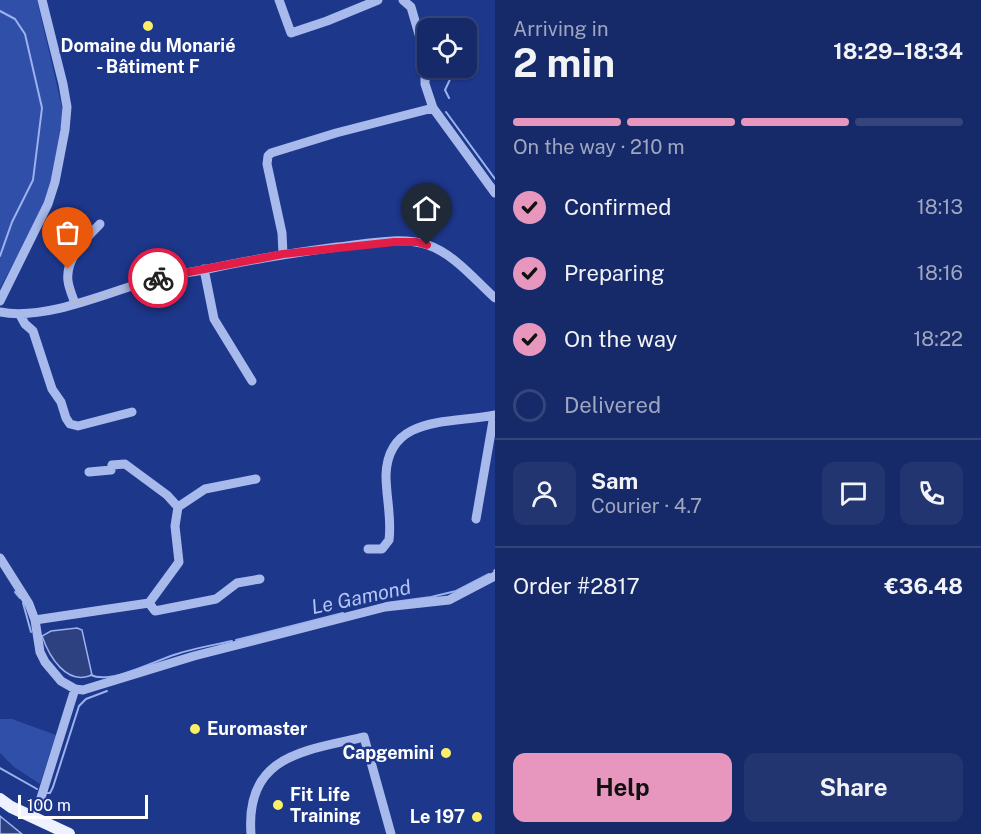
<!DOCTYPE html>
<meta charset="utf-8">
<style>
:root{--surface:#162968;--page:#233571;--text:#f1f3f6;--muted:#9ea6c0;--line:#35457c;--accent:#e797bd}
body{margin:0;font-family:"Public Sans",sans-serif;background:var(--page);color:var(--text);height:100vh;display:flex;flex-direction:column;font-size:22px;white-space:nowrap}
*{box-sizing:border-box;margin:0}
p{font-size:20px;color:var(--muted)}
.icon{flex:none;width:33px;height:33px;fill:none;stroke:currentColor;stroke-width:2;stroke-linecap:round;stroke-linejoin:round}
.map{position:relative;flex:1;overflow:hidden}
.side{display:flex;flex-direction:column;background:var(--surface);width:486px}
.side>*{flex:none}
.controls{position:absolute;left:417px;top:18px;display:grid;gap:12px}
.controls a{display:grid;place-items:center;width:60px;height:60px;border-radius:12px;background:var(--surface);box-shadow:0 2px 4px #0004,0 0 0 2px var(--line);font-size:30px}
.scale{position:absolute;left:18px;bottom:15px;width:130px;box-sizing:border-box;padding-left:6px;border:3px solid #fff;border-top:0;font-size:16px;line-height:21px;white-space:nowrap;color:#fff;-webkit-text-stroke:4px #1d378b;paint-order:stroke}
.pin{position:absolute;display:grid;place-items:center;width:51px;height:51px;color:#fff;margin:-62px -26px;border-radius:50% 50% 50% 0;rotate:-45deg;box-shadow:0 0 6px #0007}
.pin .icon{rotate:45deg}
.courier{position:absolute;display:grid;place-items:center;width:60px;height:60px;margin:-30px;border:4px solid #e11d48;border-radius:50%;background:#fff;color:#222;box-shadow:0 2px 8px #0007}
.overview em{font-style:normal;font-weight:700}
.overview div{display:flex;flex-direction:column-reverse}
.overview{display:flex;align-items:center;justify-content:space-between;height:102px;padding:0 18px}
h1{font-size:39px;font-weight:700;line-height:45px}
.bar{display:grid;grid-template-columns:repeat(4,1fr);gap:9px 6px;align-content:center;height:72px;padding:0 18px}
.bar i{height:8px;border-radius:4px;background:var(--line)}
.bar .selected{background:var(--accent)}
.bar p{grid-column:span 4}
.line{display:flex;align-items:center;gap:15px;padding:0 18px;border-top:2px solid var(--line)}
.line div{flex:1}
.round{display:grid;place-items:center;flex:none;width:63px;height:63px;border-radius:12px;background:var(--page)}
ol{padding:0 18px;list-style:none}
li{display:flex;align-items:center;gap:18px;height:66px}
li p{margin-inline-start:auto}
li .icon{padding:6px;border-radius:50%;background:var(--accent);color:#111;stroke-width:4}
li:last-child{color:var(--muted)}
li i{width:33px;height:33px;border:3px solid var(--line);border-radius:50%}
.cta{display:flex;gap:12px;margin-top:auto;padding:12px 18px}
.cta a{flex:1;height:69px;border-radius:12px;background:var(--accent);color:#111;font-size:24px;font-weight:700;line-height:69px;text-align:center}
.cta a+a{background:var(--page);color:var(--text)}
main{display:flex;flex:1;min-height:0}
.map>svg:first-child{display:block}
.green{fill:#304fa9}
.water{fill:#2d407f;stroke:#9bb2ee;stroke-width:1.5}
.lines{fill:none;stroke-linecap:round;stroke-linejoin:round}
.stream{stroke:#9bb2ee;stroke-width:2}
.minor{stroke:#a8baec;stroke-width:9}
.major{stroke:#eef1ff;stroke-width:12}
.done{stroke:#b0b9d6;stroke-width:6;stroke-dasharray:0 10.8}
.route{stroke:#e11d48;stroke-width:8}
.poi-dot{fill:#fcee66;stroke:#1d378b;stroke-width:2}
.labels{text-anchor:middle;stroke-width:5;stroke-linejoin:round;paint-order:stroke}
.poi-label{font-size:18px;font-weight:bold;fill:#fff;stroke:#1d378b;text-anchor:start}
.water-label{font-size:20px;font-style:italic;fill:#b4c5f4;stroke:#1d378b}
</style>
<main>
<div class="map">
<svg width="495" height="834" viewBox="0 0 495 834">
<rect width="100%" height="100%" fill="#1d378b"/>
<!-- green -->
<path class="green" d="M0,0h37l27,116 -10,67 -11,27 -43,78z
M0,719h12l44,16 -16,49 -26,-17 -14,-14z"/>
<!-- water -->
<path class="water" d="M77,628l5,2 10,45c-26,11 -43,-19 -50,-39l9,-5z
M0,816l22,18h-22z"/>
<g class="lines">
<!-- stream -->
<path class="stream" d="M0,11l15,8 10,15 17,74 -9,72 -21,42 -12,34
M449,98l-4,-8 8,-17v-5
M446,112l49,67
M494,571l1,-1
M15,592l5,6
M23,603l8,29
M386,603l45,-6 25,-6 33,-17
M236,640l107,-27
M91,675c19,10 65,-15 86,-21 18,-6 37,-9 55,-13
M0,768l37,21
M47,793h3l3,-6 26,-81 7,-7 21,-8"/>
<!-- minor -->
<path class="minor" d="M279,0l12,33 36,-12 51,-21
M403,0l8,7 14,48v29l8,24 62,85
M283,254l-1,-21 -15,-69 1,-8 3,-3 65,-20 97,-25
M204,269l10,50 38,62
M0,301l48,-97 7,-22 10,-52 2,-23 -4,-23 -21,-84
M75,304c-2,-7 -6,-15 -7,-23 -3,-22 18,-43 32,-57
M0,312c46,9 109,-20 154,-33 16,-4 33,-6 49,-9 45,-10 89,-17 134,-23 29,-3 63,-11 91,-2 26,9 47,35 67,53
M20,315l5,9 8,7 19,58 9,13 5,16 4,6 8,2 54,-14
M178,507l27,-18 51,-10
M476,519l18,-104
M368,549h14l7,-9c3,-21 -3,-43 -3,-65 2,-61 66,-51 109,-60
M0,558l29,46 6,16 5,32 5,10 16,19 14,8 8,1 111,-34 191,-49 64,-7 46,-24
M149,603l6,8 61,-12 21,-16 23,-4
M35,620l114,-17 30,-41 -4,-36 3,-19 -11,-12 -42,-31 -13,1 -1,5 -22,2
M40,801l35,-112
M251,834c-6,-79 53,-83 113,-97l27,97"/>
<!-- major -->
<path class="major" d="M0,799l11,8 58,27"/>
</g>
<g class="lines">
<!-- done -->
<path class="done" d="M68,269v12l7,23 83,-26"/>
<!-- route -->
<path class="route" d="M158,278l125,-24 111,-12h23l10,3"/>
</g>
<!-- markers -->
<g class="poi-dot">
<circle cx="148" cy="26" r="6"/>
<circle cx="195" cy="729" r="6"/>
<circle cx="446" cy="753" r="6"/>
<circle cx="278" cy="805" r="6"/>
<circle cx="477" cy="817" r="6"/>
</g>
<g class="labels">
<!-- poi labels -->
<g class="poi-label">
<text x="148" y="52" text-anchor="middle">Domaine du Monarié<tspan x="148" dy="21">- Bâtiment F</tspan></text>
<text x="207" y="735">Euromaster</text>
<text x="434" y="759" text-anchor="end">Capgemini</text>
<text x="290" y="801">Fit Life<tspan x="290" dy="21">Training</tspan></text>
<text x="465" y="823" text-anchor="end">Le 197</text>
</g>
<!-- water labels -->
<g class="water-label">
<text transform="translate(361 597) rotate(-12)" y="7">Le Gamond</text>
</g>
</g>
</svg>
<div class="controls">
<a><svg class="icon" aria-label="locate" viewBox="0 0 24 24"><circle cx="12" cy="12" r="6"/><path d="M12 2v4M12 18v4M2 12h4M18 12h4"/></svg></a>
</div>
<div class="scale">100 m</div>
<div class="pin" style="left:68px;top:269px;background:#ea580c"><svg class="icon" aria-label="bag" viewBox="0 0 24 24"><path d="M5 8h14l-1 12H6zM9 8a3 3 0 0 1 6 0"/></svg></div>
<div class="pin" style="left:427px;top:245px;background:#1f2937"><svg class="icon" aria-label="home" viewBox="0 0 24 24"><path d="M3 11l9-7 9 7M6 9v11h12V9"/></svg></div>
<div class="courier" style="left:158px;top:278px"><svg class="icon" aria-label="bike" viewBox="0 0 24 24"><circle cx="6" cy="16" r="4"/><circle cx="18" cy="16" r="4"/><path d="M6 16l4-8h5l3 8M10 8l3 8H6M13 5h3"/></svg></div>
</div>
<section class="side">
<div class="overview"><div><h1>2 min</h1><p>Arriving in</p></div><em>18:29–18:34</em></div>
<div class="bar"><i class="selected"></i><i class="selected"></i><i class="selected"></i><i></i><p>On the way · 210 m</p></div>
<ol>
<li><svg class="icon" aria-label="check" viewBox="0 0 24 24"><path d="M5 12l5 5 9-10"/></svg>Confirmed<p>18:13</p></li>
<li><svg class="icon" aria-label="check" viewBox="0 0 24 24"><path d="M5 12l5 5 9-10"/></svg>Preparing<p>18:16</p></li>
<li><svg class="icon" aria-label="check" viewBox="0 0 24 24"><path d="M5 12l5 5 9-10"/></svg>On the way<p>18:22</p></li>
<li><i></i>Delivered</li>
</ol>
<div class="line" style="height:108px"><a class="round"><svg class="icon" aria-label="person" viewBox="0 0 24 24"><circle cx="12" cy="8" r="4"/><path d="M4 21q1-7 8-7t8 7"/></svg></a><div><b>Sam</b><p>Courier · 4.7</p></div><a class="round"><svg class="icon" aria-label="chat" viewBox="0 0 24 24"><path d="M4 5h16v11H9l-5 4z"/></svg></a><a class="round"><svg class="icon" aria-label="phone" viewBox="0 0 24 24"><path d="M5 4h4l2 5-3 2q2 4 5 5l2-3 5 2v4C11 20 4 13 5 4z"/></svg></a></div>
<div class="line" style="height:78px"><div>Order #2817</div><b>€36.48</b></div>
<div class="cta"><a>Help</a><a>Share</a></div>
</section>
</main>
